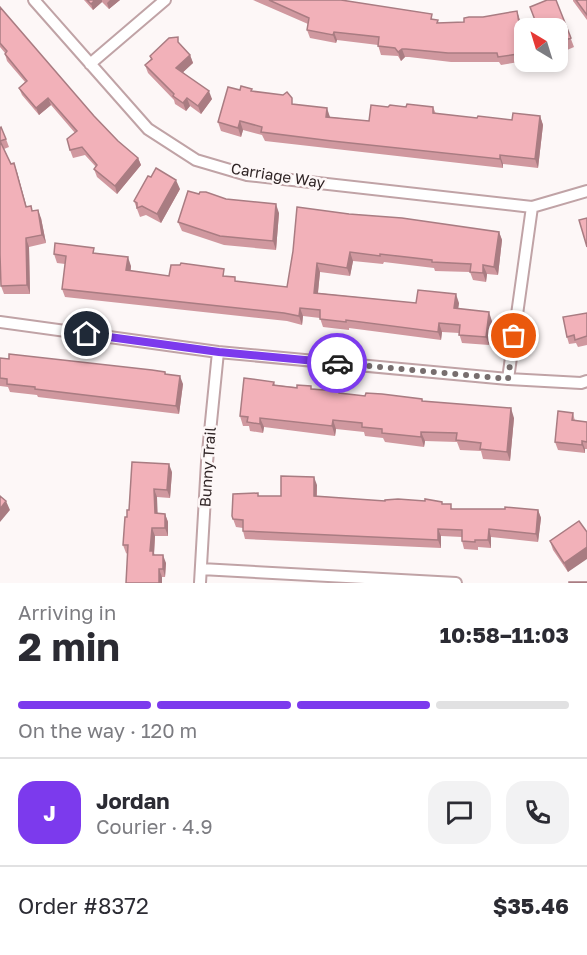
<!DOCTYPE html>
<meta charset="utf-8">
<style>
:root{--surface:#fff;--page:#f2f2f3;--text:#2b2b33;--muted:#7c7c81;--line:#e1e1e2;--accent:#7c3aed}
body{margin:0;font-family:"Golos Text",sans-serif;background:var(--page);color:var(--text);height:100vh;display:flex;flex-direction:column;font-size:22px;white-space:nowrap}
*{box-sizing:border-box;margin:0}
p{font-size:20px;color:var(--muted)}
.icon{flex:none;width:33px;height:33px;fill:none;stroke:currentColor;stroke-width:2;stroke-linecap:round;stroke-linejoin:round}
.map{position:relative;height:583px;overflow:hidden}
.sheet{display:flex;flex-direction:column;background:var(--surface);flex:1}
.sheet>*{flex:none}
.needle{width:39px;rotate:322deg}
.buttons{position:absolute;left:514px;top:18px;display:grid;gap:12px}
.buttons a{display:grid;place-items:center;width:54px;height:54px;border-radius:12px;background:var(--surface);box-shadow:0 3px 9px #0003;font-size:30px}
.pin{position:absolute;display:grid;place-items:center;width:51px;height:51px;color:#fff;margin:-26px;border:3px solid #fff;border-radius:50%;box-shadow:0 2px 6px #0007}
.courier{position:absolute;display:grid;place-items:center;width:60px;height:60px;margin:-30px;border:4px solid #7c3aed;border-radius:50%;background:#fff;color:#222;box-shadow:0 2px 8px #0007}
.headline em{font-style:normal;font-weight:700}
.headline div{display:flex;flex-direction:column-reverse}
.headline{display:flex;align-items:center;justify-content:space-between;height:102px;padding:0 18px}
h1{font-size:39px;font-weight:700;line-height:45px}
.bar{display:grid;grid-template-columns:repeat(4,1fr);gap:9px 6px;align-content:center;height:72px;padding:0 18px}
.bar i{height:8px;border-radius:4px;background:var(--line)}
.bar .current{background:var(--accent)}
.bar p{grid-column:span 4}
.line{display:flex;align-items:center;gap:15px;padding:0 18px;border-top:2px solid var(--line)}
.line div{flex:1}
.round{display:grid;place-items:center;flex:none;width:63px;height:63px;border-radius:18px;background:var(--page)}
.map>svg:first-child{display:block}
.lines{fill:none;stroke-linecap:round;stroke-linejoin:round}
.street-casing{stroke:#c0a3a6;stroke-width:14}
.street{stroke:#fff;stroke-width:10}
.wall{fill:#d0989f}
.shaded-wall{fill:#a97c82}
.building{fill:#f2b1b9;stroke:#a97c82;stroke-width:1.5}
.done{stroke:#776e6e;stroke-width:6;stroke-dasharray:0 10.8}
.route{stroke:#7c3aed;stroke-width:8}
.labels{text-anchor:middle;stroke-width:5;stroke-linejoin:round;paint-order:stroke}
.street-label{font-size:15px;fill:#2f2425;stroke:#fdf7f7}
</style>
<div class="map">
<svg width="587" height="583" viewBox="0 0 587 583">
<rect width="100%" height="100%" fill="#fdf7f7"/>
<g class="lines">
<!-- street casing -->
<g class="street-casing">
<path id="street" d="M34,0l114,129 48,31 51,15 285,32 55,-16
M90,64l75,-64
M0,322l218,30 290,27 73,4 6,-2
M508,379l24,-172
M201,569l255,14
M200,583l7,-121 11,-110"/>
</g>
<!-- street -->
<use href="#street" class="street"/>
</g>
<!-- wall -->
<path class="wall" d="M84,0h36l-11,9 -7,-7 -9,8z
M253,0h88l92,19 6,4 81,-3 5,27v14l-24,4 -2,-3h-48l-42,-5h-4l-4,4 -3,-5 -17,-1 -3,-10 -41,-5 -1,3 -26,-5 -3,-8 1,-6z
M556,0l18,47 -16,7v-26z
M573,0h14v20l-14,-19z
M0,7l94,109 24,25 20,17 3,7 -24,29 -20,-17 -3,-8 2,-2 -11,-12 -12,3 -3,-8 5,-17 -24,-28 -12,10 -17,-20 -3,-7 6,-6 -18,-21 -2,-7v-1l-5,-6z
M181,45l9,10 3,8 -10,9 29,27 -11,15 -11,-8 -4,5 -11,-7 -1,-4 -26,-27 -3,-8 6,-6 -1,-3z
M240,90l13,2 77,25 39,4 19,-14h45l3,7 41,4 35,2 28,-4 3,9 -5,43 -35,-4v4l-238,-27 -3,-6 -19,-5 -2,7 -20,-6 -3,-9z
M0,128l6,11 3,8 -5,2 7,15 6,8 9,35 15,11 5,25 -17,4 1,47h-26l-3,-8z
M180,189l-19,34 -15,-8 -6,2 -6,-16z
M199,194l27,5 53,14 -3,37 -52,-5 -42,-14 -4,-9z
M349,214l150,18 3,8 -4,35 -11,-1 -1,8 -13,-2 -3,-8 -35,-1 -1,-3 -50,-6 -1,2 -30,-3 -3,15 -30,-4 -2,21 98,10h43l-1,5 34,13 -3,24 -27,-2 -3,-10 -17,-1 -1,8 -92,-12v2l-26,-3 -3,-9 -17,-2 -1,9 -15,-4 -222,-24 -3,-8 3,-25 -8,-1 -3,-9 41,-1 36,13 -1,5 39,5h57l11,6 50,5z
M587,313v32l-9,2 -2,-4 -7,1 -2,-7z
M0,358l165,14 1,2 17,10 -4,30 -141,-17 -1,-2 -27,-3 -2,-5 -8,-1z
M274,382l1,3 64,6 1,2 25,3 57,3 1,2 91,17 -4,43 -27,-2 -2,-8 -21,-1 -3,-8 -32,-1 -1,6 -39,-5 -2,-4 -18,-2 -1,-4 -28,-3 -1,7 -71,-9 -1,6 -13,-2 -1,-5h-6l-3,-10z
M573,413l2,8 12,1v27h-2v4l-27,-3 -3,-8z
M172,472l-2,26 -13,-1v16l8,1 3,8v14h-13l-1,19 12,8 -1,14h-3l-36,-24 -3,-8 4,-28z
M317,485v11l68,5 57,1v2l11,5 85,1 3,8 -3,24 -47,-5v11l-13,-1v3l-14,-1 -2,-8v-4l-21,-1v12l-196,-9 -2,-8v-3l-7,-1 -4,-11 27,-20h22z
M587,532l-19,40 -15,-22 -3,-9z"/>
<!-- shaded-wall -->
<path class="shaded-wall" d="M95,0h7v2l-9,8 -2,-6z
M110,0h10l-11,9 -2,-6z
M517,11l3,9 5,27v8z
M334,32l3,8 -1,3 -3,-8z
M402,49l3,8 -4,4 -3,-9z
M190,55l3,8 -14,13 -3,-8z
M209,91l3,8 -11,15 -3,-8z
M48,98l3,7 -12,10 -3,-7z
M187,98l3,8 -4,5 -3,-8z
M327,108l3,9h-4z
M540,116l3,9 -5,43 -3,-9z
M240,121l3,9 -2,7 -3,-9z
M500,155l3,9v4l-3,-9z
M138,158l3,7 -24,29 -2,-8z
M14,163l3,9 12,43 -3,-8z
M176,180l4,9 -19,34 -4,-9z
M276,204l3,9 -3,37 -3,-9z
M38,210l3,8 5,25 -4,-8z
M499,232l3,8 -4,35 -4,-8z
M26,238l3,9 1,47 -3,-9z
M350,252l3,9 -3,15 -3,-8z
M128,257l3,9 -1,13 -4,-9z
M317,263l3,9 -3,29 -3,-8z
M483,265l4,9 -1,8 -3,-9z
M456,294l3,9 -2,14 -3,-9z
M300,308l3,8 -1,9 -3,-9z
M489,312l3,9 -3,24 -3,-8z
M439,323l3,9 -1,8 -3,-8z
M180,376l3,8 -4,30 -3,-8z
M511,408l3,10 -4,43 -3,-9z
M260,418l4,9 -1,6 -3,-9z
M333,420l3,9 -1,7 -3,-10z
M421,432l4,9 -1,6 -3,-10z
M582,441l3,8v4l-3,-8z
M169,464l3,8 -2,26 -3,-8z
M314,477l3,8 -1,18 -2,-7z
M154,489l3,8 1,24 -3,-8z
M6,501l4,9 -10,12v-13z
M538,510l3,8 -3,24 -2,-8z
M165,514l3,8v14l-3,-8z
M152,528l3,8 -1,17 2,7 -6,-9z
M438,529l3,7v12l-3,-8z
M489,529l2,8v11l-3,-8z
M587,547v12l-19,13 -4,-9z
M163,555l3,8 -1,14 -2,-8z
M159,569l3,8v6h-3z"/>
<!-- building -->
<path class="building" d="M87,0h8l-4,4z
M269,0h72l91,14 -1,5 7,1 -1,3 27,-1v-4l5,-1h14l34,-6 7,42 -26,4 -1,-4h-49l-42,-4h-4l-4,3 -3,-4 -17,-2 1,-9 -45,-5 -1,3 -26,-5 2,-12z
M547,0h9l15,38 -13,5v-15h-20l-8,-21z
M576,0h11v15z
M0,7l94,109 24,25 20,17 -23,28 -21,-17 3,-4 -15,-18 -12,3 -3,-11 10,-8 -29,-33 -12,10 -17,-20 8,-7 -22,-27 2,-3 -7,-8z
M178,37v5l12,13 -14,13 33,23 -11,15 -11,-8 -4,5 -10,-7 1,-2 -29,-29 7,-6 -2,-3 19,-18z
M241,86l11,3 -1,2 32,4 4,-3 5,6v6l35,4 -1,9 43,4 2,-16 17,2 2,-2 16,2 1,-3 26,3v6l44,5 1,-2 34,4 1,-7 27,3 -5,43 -35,-4v4l-168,-18 -71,-9 1,-5 -22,-6 -2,7 -20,-6 10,-35 12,3z
M1,127l5,12 -6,2 11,23 3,-1 12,44 5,-1 1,5 6,-1 4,25 -16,3 1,47 -26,1 -1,-32v-126z
M156,168l20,12 -19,34 -15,-8 -5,2v-5l-3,-2 14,-25 3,1z
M188,191l11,3 1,-2h6l20,7 50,5 -3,37 -53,-5 -42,-14z
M297,207l52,7 53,4 97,14 -5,35 -11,-2v8l-13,-1 1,-8 -39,-2v-2l-52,-6v2l-30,-4 -3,16 -30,-5 -3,30 102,10 2,-13 38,4 -2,14 35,4 -3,25 -27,-2 1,-10 -21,-2 -1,9 -92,-12v2l-26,-3v-9l-20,-2 -1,8 -15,-3 -222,-24 4,-33 -12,-2 1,-11 39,5 -1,5 35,4 -2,13 43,6 2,-11h9l1,-2 43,6 -1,7 12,1v4l52,6 6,-36z
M587,218v29l-8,-27z
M587,313v23l-12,4 -1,-5 -7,2 -4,-20z
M9,354l143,16 13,2v2l15,2 -4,30 -141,-17v-2l-28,-3v-5l-7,-1v-20l9,1z
M244,378l30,4 -1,3 24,3v-3l14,1v3l28,2v2l26,3 1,-3 16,1 40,5v2l89,7 -4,44 -27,-3 1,-6 -25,-3 1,-7 -36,-1v5l-39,-4v-4l-20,-2v-4l-29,-3 -1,6 -72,-8v6l-13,-2 1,-5 -8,-1z
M558,411l15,2 -1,7 15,2v20l-5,-1v4l-27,-3z
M132,462l37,2 -2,26 -13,-1 1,24 10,1v14h-13l-2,23h3v4h10v14h-4v14h-33l2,-38h-5l2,-28h2v-7h2z
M281,476l33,1v19l71,5v-1l13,-1 27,2v-2l17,3v2h9v5h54v-2l33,3 -2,24 -47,-5 -1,11h-13v2l-13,-1v-11l-24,-1v11l-195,-9v-11l-10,-1 -1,-3 1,-22 25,-1v3h23z
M0,496l6,5 -6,8z
M579,521l8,11v15l-23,16 -14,-22z
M569,582h18v1h-18z"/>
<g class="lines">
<!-- done -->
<path class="done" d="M337,363l171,16 6,-43"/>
<!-- route -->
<path class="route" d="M87,334l132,18 118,11"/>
</g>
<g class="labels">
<!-- street labels -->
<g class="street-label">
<text transform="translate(278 176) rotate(9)" y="5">Carriage Way</text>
<text transform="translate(208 467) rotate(-86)" y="5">Bunny Trail</text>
</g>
</g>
</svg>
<div class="buttons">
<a><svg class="needle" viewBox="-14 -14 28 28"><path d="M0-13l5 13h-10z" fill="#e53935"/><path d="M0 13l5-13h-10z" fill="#7c7c81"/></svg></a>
</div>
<div class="pin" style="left:514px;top:336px;background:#ea580c"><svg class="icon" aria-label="bag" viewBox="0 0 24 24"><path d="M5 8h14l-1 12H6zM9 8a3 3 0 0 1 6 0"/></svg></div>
<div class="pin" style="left:87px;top:334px;background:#1f2937"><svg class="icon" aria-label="home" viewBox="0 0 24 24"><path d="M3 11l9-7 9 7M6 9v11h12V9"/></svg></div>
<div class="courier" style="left:337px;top:363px"><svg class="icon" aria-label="car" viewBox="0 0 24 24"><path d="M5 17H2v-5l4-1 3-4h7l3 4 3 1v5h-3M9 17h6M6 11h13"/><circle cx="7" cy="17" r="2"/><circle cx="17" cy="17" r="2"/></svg></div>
</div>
<section class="sheet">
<div class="headline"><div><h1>2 min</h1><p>Arriving in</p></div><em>10:58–11:03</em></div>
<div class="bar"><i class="current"></i><i class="current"></i><i class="current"></i><i></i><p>On the way · 120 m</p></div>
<div class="line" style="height:108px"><b class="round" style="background:var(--accent);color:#fff">J</b><div><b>Jordan</b><p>Courier · 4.9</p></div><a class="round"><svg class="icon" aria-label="chat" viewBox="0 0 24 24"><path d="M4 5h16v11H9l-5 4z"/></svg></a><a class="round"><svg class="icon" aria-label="phone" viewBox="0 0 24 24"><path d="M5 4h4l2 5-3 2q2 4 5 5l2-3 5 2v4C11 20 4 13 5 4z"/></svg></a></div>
<div class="line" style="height:78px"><div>Order #8372</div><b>$35.46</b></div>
</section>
